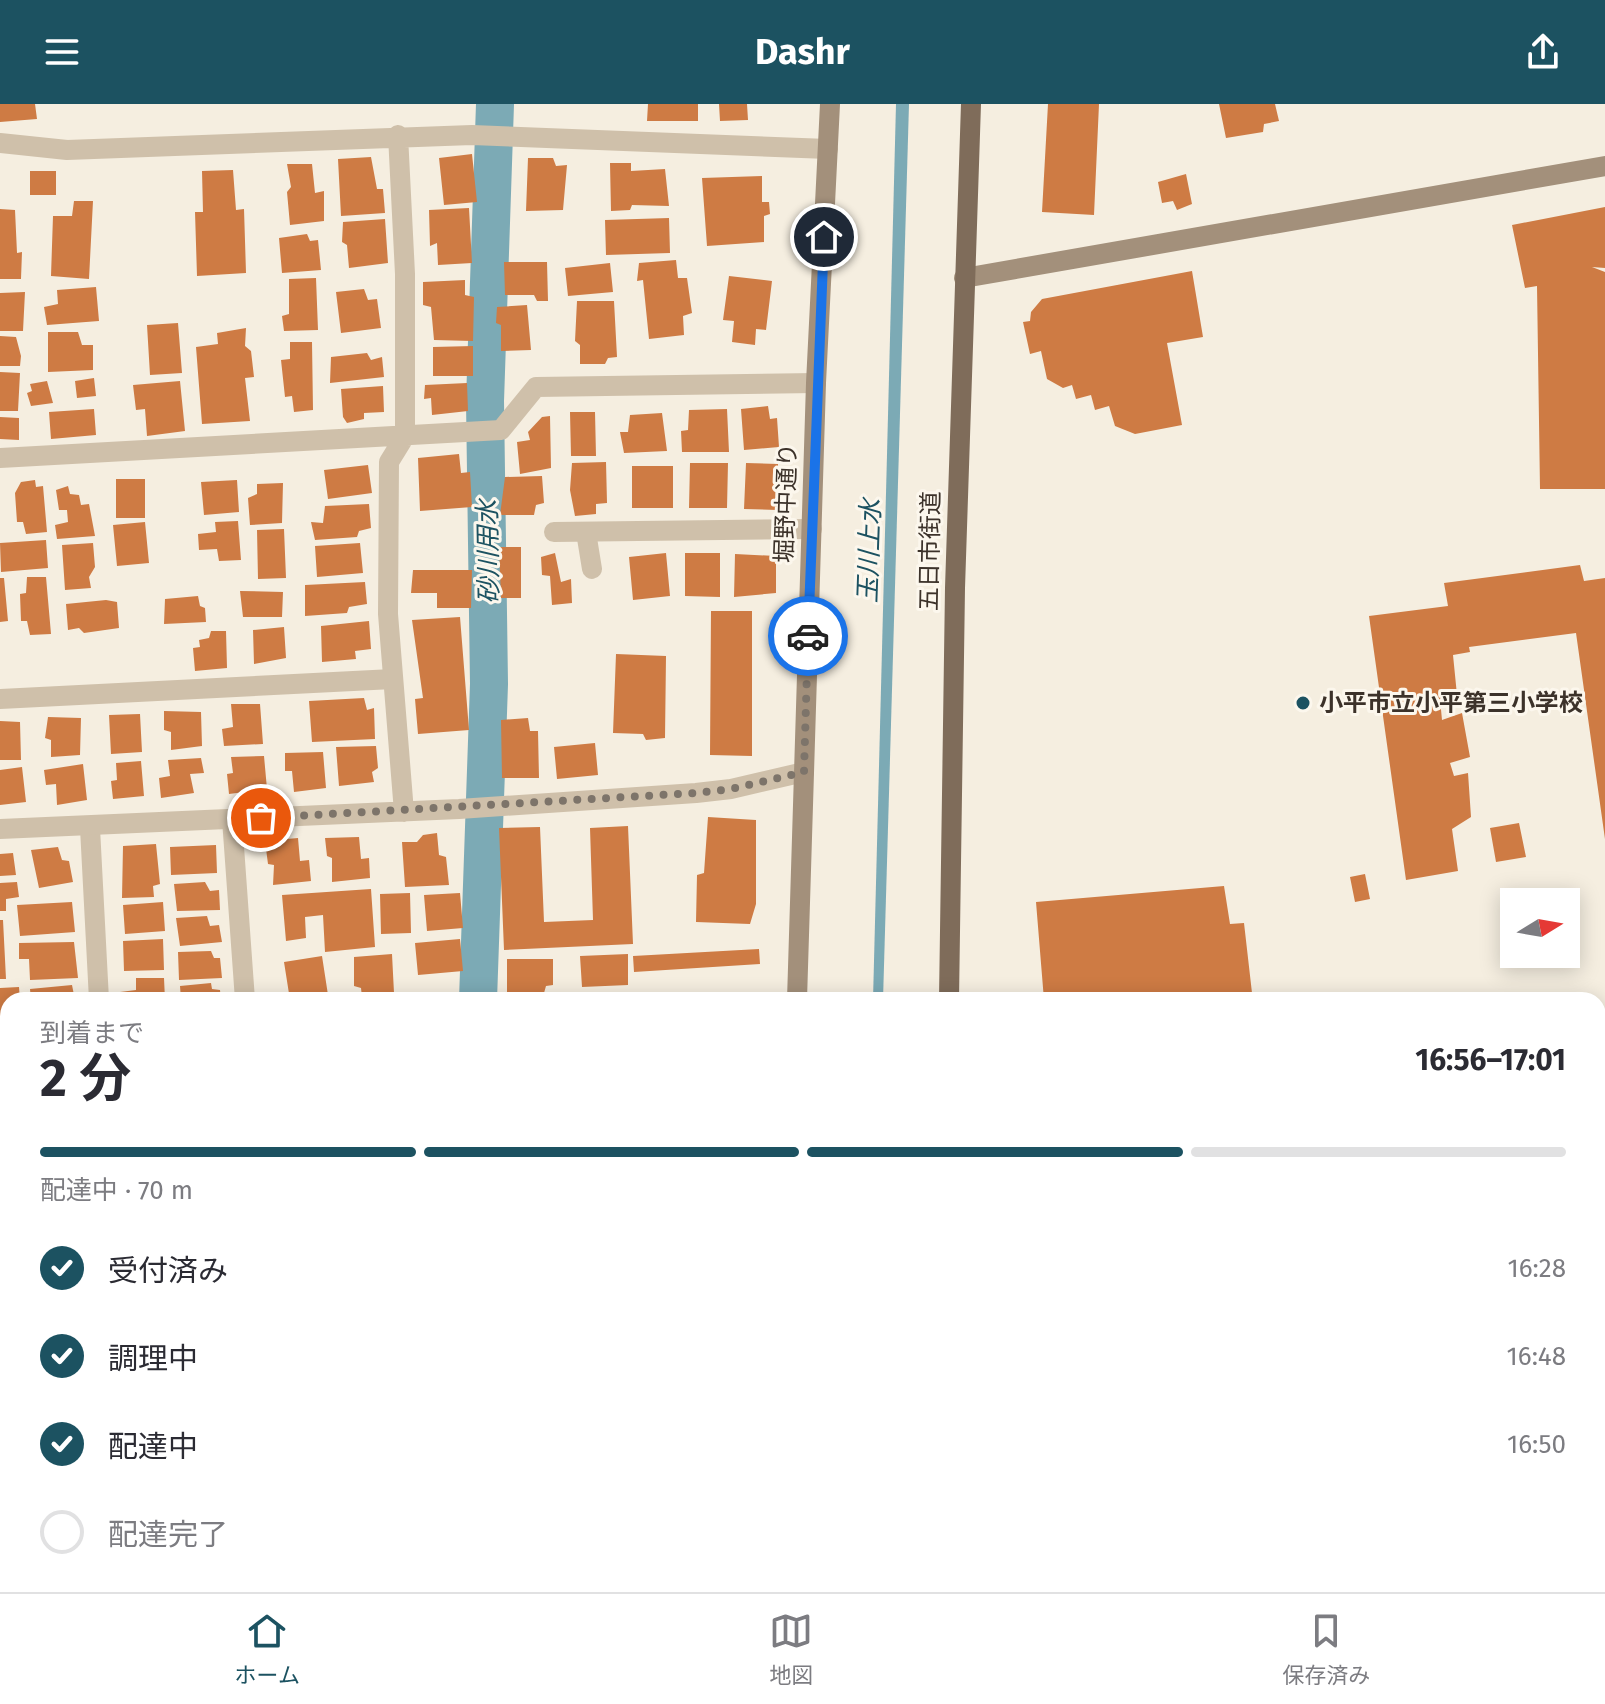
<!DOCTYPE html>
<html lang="ja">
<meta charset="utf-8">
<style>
:root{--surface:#fff;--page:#f2f2f3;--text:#2b2b33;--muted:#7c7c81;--line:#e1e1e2;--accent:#1c5261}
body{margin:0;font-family:"Fira Sans","Noto Sans JP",sans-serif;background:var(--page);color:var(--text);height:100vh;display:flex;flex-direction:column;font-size:30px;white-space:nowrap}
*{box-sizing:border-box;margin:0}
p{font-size:26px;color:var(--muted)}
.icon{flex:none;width:44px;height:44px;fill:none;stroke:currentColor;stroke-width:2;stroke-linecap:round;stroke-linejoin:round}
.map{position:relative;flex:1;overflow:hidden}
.side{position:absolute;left:0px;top:888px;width:1606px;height:600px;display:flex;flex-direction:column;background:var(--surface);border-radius:24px 24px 0 0;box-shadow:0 4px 20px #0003}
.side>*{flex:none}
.needle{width:52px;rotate:79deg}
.tools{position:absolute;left:1500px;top:784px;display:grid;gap:16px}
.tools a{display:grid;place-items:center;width:80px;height:80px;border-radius:0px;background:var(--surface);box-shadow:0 4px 20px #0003;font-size:40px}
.pin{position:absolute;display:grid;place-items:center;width:68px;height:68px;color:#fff;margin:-34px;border:4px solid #fff;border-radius:50%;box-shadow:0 2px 8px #0007}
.courier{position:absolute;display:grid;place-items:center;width:80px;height:80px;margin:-40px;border:6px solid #1a73e8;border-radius:50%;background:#fff;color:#222;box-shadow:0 2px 10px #0007}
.headline em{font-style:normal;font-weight:700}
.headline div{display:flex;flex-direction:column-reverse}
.headline{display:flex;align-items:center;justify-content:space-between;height:136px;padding:0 40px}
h1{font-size:52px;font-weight:700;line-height:60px}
.bar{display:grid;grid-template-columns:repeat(4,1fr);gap:12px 8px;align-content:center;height:96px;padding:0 40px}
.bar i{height:10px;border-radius:6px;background:var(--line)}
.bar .current{background:var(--accent)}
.bar p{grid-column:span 4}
ol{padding:0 40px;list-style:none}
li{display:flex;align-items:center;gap:24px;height:88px}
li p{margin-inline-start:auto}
li .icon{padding:8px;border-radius:50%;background:var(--accent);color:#fff;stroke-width:4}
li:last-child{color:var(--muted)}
li i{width:44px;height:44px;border:4px solid var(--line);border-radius:50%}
header{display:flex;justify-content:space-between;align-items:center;height:104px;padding:0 40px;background:var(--accent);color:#fff;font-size:36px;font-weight:700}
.tab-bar{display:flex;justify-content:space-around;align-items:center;height:112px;border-top:2px solid var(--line);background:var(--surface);font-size:22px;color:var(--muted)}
.tab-bar a{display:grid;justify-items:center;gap:4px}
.tab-bar .current{color:var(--accent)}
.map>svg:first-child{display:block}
.water{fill:#7caab5}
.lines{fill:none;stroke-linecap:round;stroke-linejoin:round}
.canal{stroke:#7caab5;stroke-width:38}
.building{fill:#ce7b44}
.lane{stroke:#cfc0aa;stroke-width:20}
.street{stroke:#cfc0aa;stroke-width:20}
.secondary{stroke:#a3907b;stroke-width:20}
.primary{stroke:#7f6c5a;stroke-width:20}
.done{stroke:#7d746a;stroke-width:8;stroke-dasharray:0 14.4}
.route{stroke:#1a73e8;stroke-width:10}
.poi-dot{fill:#1c5261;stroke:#fcf7ed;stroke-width:3}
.labels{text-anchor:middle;stroke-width:6;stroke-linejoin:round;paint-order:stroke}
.street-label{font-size:24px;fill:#3c322a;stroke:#fcf7ed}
.poi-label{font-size:24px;font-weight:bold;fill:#3c322a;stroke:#fcf7ed;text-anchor:start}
.water-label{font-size:26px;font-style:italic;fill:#1c5261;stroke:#fcf7ed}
</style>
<header><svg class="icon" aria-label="menu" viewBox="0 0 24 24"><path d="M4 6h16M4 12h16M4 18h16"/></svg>Dashr<svg class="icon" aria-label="share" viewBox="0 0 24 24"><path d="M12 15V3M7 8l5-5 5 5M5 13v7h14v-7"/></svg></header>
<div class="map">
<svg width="1605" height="1488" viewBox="0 0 1605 1488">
<rect width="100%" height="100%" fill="#f5eee0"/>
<!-- water -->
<path class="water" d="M896,0h13l-26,896h-10z"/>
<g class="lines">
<!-- canal -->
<path class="canal" d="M478,896l11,-316 -4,-283 10,-297
M486,1480l1,8"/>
</g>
<!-- building -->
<path class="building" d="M0,0h35l2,15 -37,3z
M648,0h50v17h-51z
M719,0h28l1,16 -28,1z
M1048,0h51l-5,111 -52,-3z
M1219,0h56l4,17 -15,3 -1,8 -37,6z
M472,50l5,48 -33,3 -5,-47z
M371,53l6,32h6l2,24 -44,3 -3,-57z
M528,54h25l3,8 11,-1 -4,45 -37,1z
M610,59h21v8l34,-2 4,37 -37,-1 -2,5 -19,1z
M287,60h25l3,29 9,-2v30l-34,4 -3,-33 4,-5z
M233,66l3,40 8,-1 2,64 -49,3 -2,-64h8l-1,-41z
M30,67h26v24h-26z
M1186,70l6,30 -15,6 -4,-9 -11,2 -4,-21z
M762,72v26h7l1,12 -6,2v26l-57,4 -5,-68z
M74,97h19l-4,78 -38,-3 2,-60h19z
M1605,103v61l-13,-1 13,5v217h-65l-3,-203 -12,2 -13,-63z
M469,104l3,55 -34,2 -1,-22 -7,3 -1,-36z
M0,105l15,1 2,43 5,-1 -1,27h-21z
M669,114l1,35 -64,2 -1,-35z
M385,115l3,44 -39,5 -2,-23 -5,-3 1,-20z
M307,130l3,7 8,-1 3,30 -39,3 -3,-35z
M676,156l2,18h9l5,35 -9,3 1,19 -35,4 -6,-59 -6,1 2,-18z
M504,158h43l1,39h-11l-3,-6h-29z
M610,159l3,29 -45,4 -3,-28z
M1192,167l11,66 -36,6 15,82 -47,9 -20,-8 -6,-20 -14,4 -4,-15 -15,4 -4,-14 -9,3 -16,-9 -6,-28 -11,3 -7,-32 7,-1 1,-9 11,-13z
M729,172l43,5 -6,49 -10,-1 -1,16 -23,-3 2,-21 -11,-1z
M316,174l2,52 -34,1 -2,-15 7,-2v-35z
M465,176v15l9,2 -1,44 -39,-1 -3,-33 -8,-2v-23z
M96,183l3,34 -52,4 -3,-18 14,-3 -1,-14z
M364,185l4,11 9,-1 4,29 -40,5 -5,-41z
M25,188l-2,39h-23v-38z
M577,197h37l3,56 -9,1 -3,6h-25v-19l-5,-4z
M527,201l4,45 -30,1v-26l-5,-2 1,-16z
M178,219l4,50 -32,2 -3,-50z
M246,224l-1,18 6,5 3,26 -9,1 5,43 -48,3 -6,-77 22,-3 -1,-11z
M48,228h30l4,13h11v25l-45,2z
M0,232l16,1 5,19 -1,10h-20z
M290,238h22l1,68 -19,2 -2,-16 -7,1 -4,-37 9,-1z
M473,242v30h-40v-29z
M367,249l4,7 11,-3 2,20 -54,6 1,-26z
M0,268l20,1 -2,38h-18z
M94,274l2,18 -19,2 -2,-17z
M47,277l6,22 -22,3 -4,-13 5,-2 -2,-7z
M180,277l5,50 -38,5 -2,-27 -9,1 -3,-25z
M467,279l1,28 -36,4 -1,-17 -7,1 1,-14z
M383,282l1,26 -20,1v6l-17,4 -4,-6 -2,-28z
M768,302l2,13 7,-1 2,29 -35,3 -3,-41z
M94,305l2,26 -45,4 -2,-27z
M727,305l2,43h-47l-1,-21 7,-1 1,-20z
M570,308h25l1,44h-25z
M662,309l5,38 -43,2 -4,-21h8l2,-17z
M550,312l1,52 -31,6 -3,-32 13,-2 -2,-8 14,-15z
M0,313l19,1v22l-19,-1z
M459,350l2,19 9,-1 2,35 -52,4 -2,-53z
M606,358l1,41 -11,1v10l-21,2 -5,-26 2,-27z
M690,359h38l-1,45h-38z
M746,359l32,1 -1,46 -33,-1z
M368,361l4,28 -44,6 -4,-29z
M632,362h41v42h-41z
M542,372l2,27 -8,2 -2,10h-34l5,-38z
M116,375h29v39h-29z
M35,376l1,7 7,-1 4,46 -21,2 -3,-12h-6l-2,-29 6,-11z
M237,376l2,32 -35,3 -3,-33z
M283,379l-1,40 -32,2 -2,-27 9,-4v-10z
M68,382l2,8 9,1 2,10 8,-1 6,32 -38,3 -2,-14 13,-3 -1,-12h-8l-3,-20z
M369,400l2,24 -12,3 -2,6 -42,3 -4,-18 12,1 2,-17z
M238,417l3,39 -22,1 -2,-12 -18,1 -1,-16 18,-2 -1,-10z
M145,418l4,41 -32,3 -4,-41z
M284,425l2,49 -28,1 -1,-49z
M46,436l2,28 -47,4 -1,-29z
M93,439l2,24 -6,10 2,11 -26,2 -3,-45z
M360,439l3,30 -46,4 -2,-31z
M499,443h22v51h-20z
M555,449l6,29 10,-3 1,24 -20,2 -2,-29 -8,-1 -1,-18z
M666,449l4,43 -37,4 -4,-43z
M685,449h35v44l-35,-1z
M735,450l41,2v37l-42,4z
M1580,461l4,16 21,-3v261l-29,-206 -107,14 1,5 -17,3 4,40 -17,4 2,21 20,-7 8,44 -20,6 4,13 14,-3 3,44 -19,12 6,42 -52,9 -37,-264 79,-10 -4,-23z
M413,466h59l-1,38h-34v-15h-26z
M27,473h19l5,57 -21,1 -3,-14h-6l-1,-27 6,-1z
M0,474h4l4,43 -8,1z
M365,478l2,22 -18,3 -2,6 -42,3v-31z
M240,487l43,1 -1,25h-39z
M198,492l2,10 5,2 1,14 -42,2 1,-25z
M106,496l11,2 2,26 -35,5 -5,-5 -11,2 -2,-26z
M711,507h41v145l-42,-1z
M460,513l9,113 -51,4 -3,-35 8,-1 -11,-78z
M369,517l2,28 -16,2 1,8 -34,3 -1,-36z
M284,523l2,31 -32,6 -1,-34z
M211,527h15l1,37 -32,3 -2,-23 7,-1 -1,-7 10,-2z
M616,550l50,2 -1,82 -19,2 -3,-6 -30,-1z
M364,594l3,12 7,-2 1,31 -63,3 -3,-41z
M231,600h29l3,40 -39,2 -2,-17 11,-2z
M164,607l37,1 1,34 -31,4v-18l-7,-2z
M140,610l2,38 -31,2 -2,-39z
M48,613l33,1 -1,37 -29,2v-17l-6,-2z
M528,614l2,13h8l1,47h-37l-1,-58z
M0,617l20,1 1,38h-21z
M595,639l3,32 -41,4 -3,-32z
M376,642l2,22 -6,4 2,10 -35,4 -3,-39z
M323,648l3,36 -32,4 -2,-21h-7v-18z
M264,652l3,33 -38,5 -2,-20 6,-1 -2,-16z
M201,654l3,15 -14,1 4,19 -33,5 -2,-20 11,-2 -2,-16z
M141,657l3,35 -31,3 -2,-18 6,-1 -1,-17z
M83,660l4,36 -30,5 -1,-21 -10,1 -2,-15z
M22,663l4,35 -26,3v-35z
M708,713l48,3v84l-6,20 -54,-2 1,-47 7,-2z
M1519,719l7,34 -30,5 -6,-34z
M628,722l5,118 -129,6 -5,-122 41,-1 4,95 49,-2 -3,-92z
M437,729l2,22 7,2 3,28 -44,2 -3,-45h15l6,-7z
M359,733l2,22 8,-1 1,20 -38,4v-24l-5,-2 -2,-18z
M298,734l2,23 9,-1 2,21 -38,4 1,-20 -6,-1 -3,-23z
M156,740l4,40 -7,2 1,11 -32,1 1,-52z
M216,741l1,28 -46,2 -1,-28z
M58,743l4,13 7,1 4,21 -34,6 -8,-38z
M13,749l3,22 -16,1v-22z
M1365,770l5,25 -15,3 -5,-25z
M17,778l2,15 -13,2v12h-6v-28z
M205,778l5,9 9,-1 1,20 -43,1 -3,-27z
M1224,782l6,38 14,-1 8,70 -78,7h-130l-8,-98z
M371,785l4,58 -50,5 -2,-37 -18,2 1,21 -20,3 -4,-46z
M410,789l1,40 -30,1 -1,-40z
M460,789l3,35 -36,3 -3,-36z
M72,798l3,30 -55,4 -3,-31z
M163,798l2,29 -40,3 -2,-29z
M207,812l3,10 9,-1 3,17 -42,4 -4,-28z
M0,816h3l3,59h-6z
M163,835l1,31 -40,1 -1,-30z
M460,835l3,32 -45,4 -3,-32z
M74,838l4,36 -48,2 -1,-21h-10v-16z
M759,845l1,15 -126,8 -1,-16z
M211,847l3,7h6l2,20 -43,2 -1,-28z
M392,850l2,39 -32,4 -1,-9 -7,-2v-29z
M628,850v31l-46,2 -2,-31z
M322,852l6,39 -38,5 -6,-38z
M507,855h46v26l-7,1 -2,7 -37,1z
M136,874h28l1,22h-44l-1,-8 16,-2z
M211,879l1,6 8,1 1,10h-40l-1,-14z
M72,881l3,15h-44l-1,-11z
M19,883l1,13h-12v52l-1,5 -7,1v-70z
M0,965h8v47h-8z
M0,1024h8v47h-8z
M8,1107v45h-8v-44z
M0,1159l7,1 1,51h-8z
M0,1254h8v53h-8z
M1598,1263l7,43h-7z
M1605,1369v45l-7,1v-45z
M1605,1425v30l-7,1v-30z
M16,1480h32l1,8h-33z
M69,1480h32l1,8h-33z
M122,1480h36l1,5 -48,3 -1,-6z
M174,1480h33v8h-33z
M222,1480h43l-1,8h-42z
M279,1480h45v8h-45z
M342,1480h44l1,8h-45z
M506,1480h40v4l-40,3z
M978,1480h120l1,8h-120z
M1205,1480h48l1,3 -47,5z"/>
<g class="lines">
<!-- lane -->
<path class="lane" d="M554,428l258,-3
M586,428l6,37
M0,595l393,-20
M90,724l9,172
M0,1087h8"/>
<!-- street -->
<path class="street" d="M398,31l7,139v162l-16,26 -1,152 16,198
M0,39l67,7 405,-15 356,14
M0,354l501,-28 35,-43 280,-4
M232,715l13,181
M0,725l459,-20 237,-16 35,-4 73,-17
M1598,1068h7
M0,1237l8,-1
M1598,1345l7,-1
M0,1441h8
M1598,1475l7,-1
M1450,1488l89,-8"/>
<!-- secondary -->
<path class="secondary" d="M964,174l641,-112
M797,896l19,-617 14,-279
M789,1488v-8"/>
<!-- primary -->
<path class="primary" d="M949,896l6,-412 16,-484
M941,1488v-8"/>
</g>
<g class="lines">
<!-- done -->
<path class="done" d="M261,714l435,-25 35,-4 73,-17 4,-136"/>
<!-- route -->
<path class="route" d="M808,532l16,-399"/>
</g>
<!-- markers -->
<circle class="poi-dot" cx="1303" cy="599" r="8"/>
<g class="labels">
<!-- street labels -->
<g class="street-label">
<text transform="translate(786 399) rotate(-88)" y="8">堀野中通り</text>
<text transform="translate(930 447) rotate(-89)" y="8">五日市街道</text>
</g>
<!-- poi labels -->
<g class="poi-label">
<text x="1319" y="607">小平市立小平第三小学校</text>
</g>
<!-- water labels -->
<g class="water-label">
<text transform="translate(869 447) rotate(-88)" y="9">玉川上水</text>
<text transform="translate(488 448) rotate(-91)" y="9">砂川用水</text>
</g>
</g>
</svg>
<div class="tools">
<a><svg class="needle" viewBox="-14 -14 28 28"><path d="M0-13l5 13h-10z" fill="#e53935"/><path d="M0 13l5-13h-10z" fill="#7c7c81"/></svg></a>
</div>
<div class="pin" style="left:261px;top:714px;background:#ea580c"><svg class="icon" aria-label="bag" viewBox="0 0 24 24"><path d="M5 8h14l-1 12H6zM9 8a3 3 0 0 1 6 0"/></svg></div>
<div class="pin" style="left:824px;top:133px;background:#1f2937"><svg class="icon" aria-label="home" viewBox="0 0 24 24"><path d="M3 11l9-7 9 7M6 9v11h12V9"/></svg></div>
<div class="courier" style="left:808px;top:532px"><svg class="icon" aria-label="car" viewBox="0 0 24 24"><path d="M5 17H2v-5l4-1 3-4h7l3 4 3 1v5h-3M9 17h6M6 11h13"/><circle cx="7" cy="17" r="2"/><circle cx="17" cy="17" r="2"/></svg></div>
<section class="side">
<div class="headline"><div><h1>2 分</h1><p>到着まで</p></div><em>16:56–17:01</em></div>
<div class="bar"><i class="current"></i><i class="current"></i><i class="current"></i><i></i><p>配達中 · 70 m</p></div>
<ol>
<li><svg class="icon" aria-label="check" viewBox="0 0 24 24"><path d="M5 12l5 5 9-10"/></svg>受付済み<p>16:28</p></li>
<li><svg class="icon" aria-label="check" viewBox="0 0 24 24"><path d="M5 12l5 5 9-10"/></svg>調理中<p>16:48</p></li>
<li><svg class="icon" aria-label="check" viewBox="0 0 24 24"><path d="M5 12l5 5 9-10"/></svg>配達中<p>16:50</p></li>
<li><i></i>配達完了</li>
</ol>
</section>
</div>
<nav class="tab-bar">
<a class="current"><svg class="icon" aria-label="home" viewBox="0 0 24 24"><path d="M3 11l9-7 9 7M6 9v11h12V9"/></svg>ホーム</a>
<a><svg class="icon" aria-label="map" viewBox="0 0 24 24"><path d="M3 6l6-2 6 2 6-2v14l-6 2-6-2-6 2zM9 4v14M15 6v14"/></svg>地図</a>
<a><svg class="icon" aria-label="saved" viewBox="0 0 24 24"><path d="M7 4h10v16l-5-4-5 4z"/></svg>保存済み</a>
</nav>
